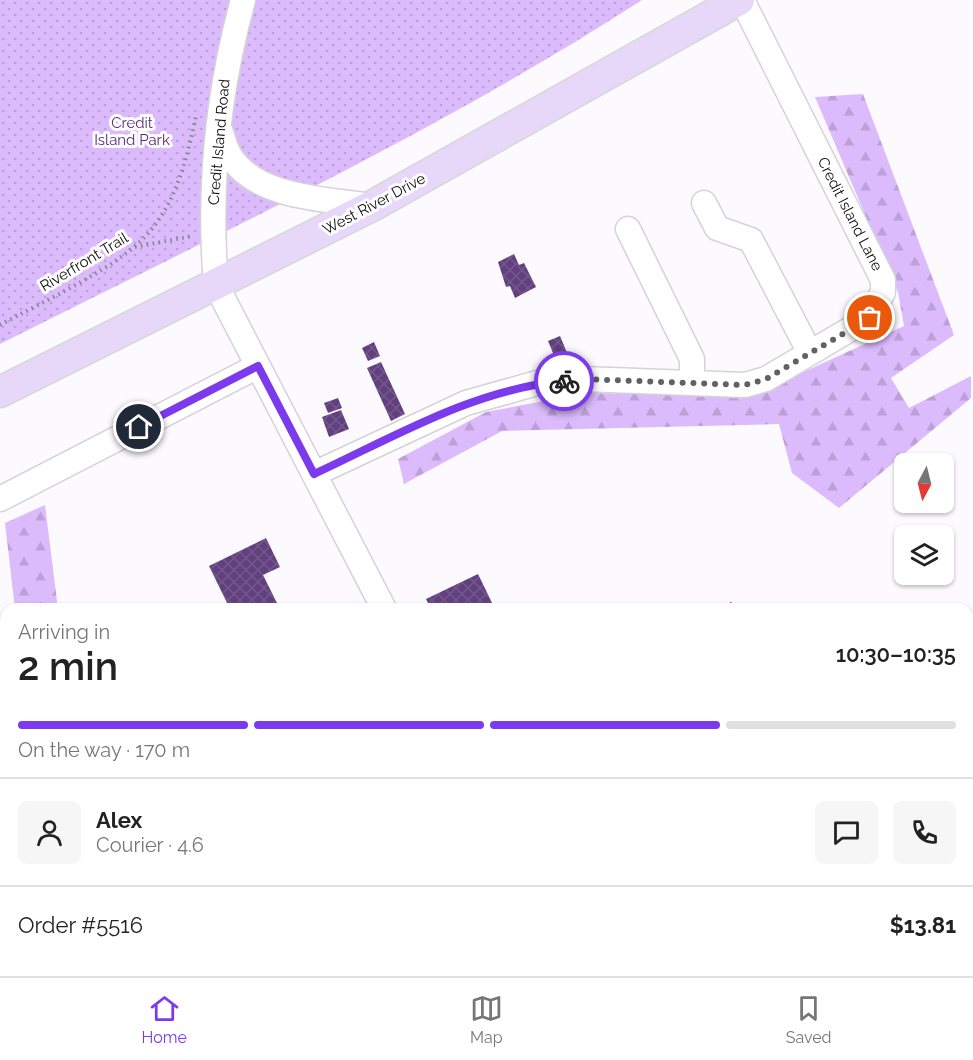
<!DOCTYPE html>
<meta charset="utf-8">
<style>
:root{--surface:#fff;--page:#f6f6f6;--text:#222;--muted:#767676;--line:#e0e0e0;--accent:#7c3aed}
body{margin:0;font-family:Raleway,sans-serif;background:var(--page);color:var(--text);height:100vh;display:flex;flex-direction:column;font-size:22px;white-space:nowrap}
*{box-sizing:border-box;margin:0}
p{font-size:20px;color:var(--muted)}
.icon{flex:none;width:33px;height:33px;fill:none;stroke:currentColor;stroke-width:2;stroke-linecap:round;stroke-linejoin:round}
.map{position:relative;flex:1;overflow:hidden}
.details{position:absolute;left:0px;top:603px;width:974px;height:374px;display:flex;flex-direction:column;background:var(--surface);border-radius:18px 18px 0 0;box-shadow:0 2px 4px #0004}
.details>*{flex:none}
.needle{width:39px;rotate:187deg}
.fabs{position:absolute;left:894px;top:453px;display:grid;gap:12px}
.fabs a{display:grid;place-items:center;width:60px;height:60px;border-radius:9px;background:var(--surface);box-shadow:0 2px 4px #0004;font-size:30px}
.pin{position:absolute;display:grid;place-items:center;width:51px;height:51px;color:#fff;margin:-26px;border:3px solid #fff;border-radius:50%;box-shadow:0 2px 6px #0007}
.courier{position:absolute;display:grid;place-items:center;width:60px;height:60px;margin:-30px;border:4px solid #7c3aed;border-radius:50%;background:#fff;color:#222;box-shadow:0 2px 8px #0007}
.overview em{font-style:normal;font-weight:600}
.overview div{display:flex;flex-direction:column-reverse}
.overview{display:flex;align-items:center;justify-content:space-between;height:102px;padding:0 18px}
h1{font-size:39px;font-weight:600;line-height:45px}
.bar{display:grid;grid-template-columns:repeat(4,1fr);gap:9px 6px;align-content:center;height:72px;padding:0 18px}
.bar i{height:8px;border-radius:4px;background:var(--line)}
.bar .on{background:var(--accent)}
.bar p{grid-column:span 4}
.line{display:flex;align-items:center;gap:15px;padding:0 18px;border-top:2px solid var(--line)}
.line div{flex:1}
.round{display:grid;place-items:center;flex:none;width:63px;height:63px;border-radius:9px;background:var(--page)}
.menu{display:flex;justify-content:space-around;align-items:center;height:84px;border-top:2px solid var(--line);background:var(--surface);font-size:16px;color:var(--muted)}
.menu a{display:grid;justify-items:center;gap:3px}
.menu .on{color:var(--accent)}
.map>svg:first-child{display:block}
.forest{fill:url(#forest-firs)}
.park{fill:url(#park-dots)}
.building{fill:url(#building-cross-hatch)}
.lines{fill:none;stroke-linecap:round;stroke-linejoin:round}
.minor-casing{stroke:#d5d2d8;stroke-width:27}
.major-casing{stroke:#d8d8d9;stroke-width:33}
.path{stroke:#868488;stroke-width:4;stroke-dasharray:1.5 4.5;stroke-linecap:butt}
.minor{stroke:#fff;stroke-width:24}
.major{stroke:#e7d7f8;stroke-width:30}
.rail{stroke:#89888b;stroke-width:4.5}
.done{stroke:#616063;stroke-width:6;stroke-dasharray:0 10.8}
.route{stroke:#7c3aed;stroke-width:8}
.labels{text-anchor:middle;stroke-width:6;stroke-linejoin:round;paint-order:stroke}
.park-label{font-size:15px;fill:#592a7e;stroke:#fff}
.street-label{font-size:15px;fill:#0e0d0f;stroke:#fff}
</style>
<div class="map">
<svg width="973" height="976" viewBox="0 0 973 976">
<defs>
<pattern id="forest-firs" width="22" height="20" patternUnits="userSpaceOnUse" patternTransform="scale(1.5)"><rect width="22" height="20" fill="#dcbbfd"/><path d="M5 1l3.5 6h-7zM16 11l3.5 6h-7z" fill="#bca0d8"/></pattern>
<pattern id="park-dots" width="8" height="8" patternUnits="userSpaceOnUse" patternTransform="scale(1.5)"><rect width="8" height="8" fill="#dcbbfd"/><path d="M2 2h.1M6 6h.1" fill="none" stroke="#bca0d8" stroke-width="1.8" stroke-linecap="round"/></pattern>
<pattern id="building-cross-hatch" width="8" height="8" patternUnits="userSpaceOnUse" patternTransform="scale(1.5)"><rect width="8" height="8" fill="#624080"/><path d="M0 0l8 8M0 8l8-8" fill="none" stroke="#73588b"/></pattern>
</defs>
<rect width="100%" height="100%" fill="#fcfaff"/>
<!-- forest -->
<path class="forest" d="M863,94l91,241 -63,43 18,30 62,-32v22l-132,110 -47,-35 -13,-49 -277,7 -98,53 -6,-25 88,-47 100,-19 167,2 151,-69 -6,-34 -83,-195z
M45,505l13,104h-43l-10,-86z
M6,851v59l-6,3v-61z"/>
<!-- park -->
<path class="park" d="M0,0h642c-204,132 -426,235 -642,344z"/>
<!-- building -->
<path class="building" d="M514,254l5,11 5,-2 12,24 -21,11 -5,-12 -4,1 -8,-25z
M560,336l8,19 -12,5 -8,-19z
M374,342l6,14 -12,5 -6,-13z
M381,362l24,52 -14,7 -24,-53z
M338,398l4,10 -14,5 -4,-10z
M341,410l8,19 -20,8 -7,-20z
M266,538l14,29 -17,8 17,34h-50l-21,-43z
M478,574l17,35h-64l-5,-10z
M731,602l7,7h-21z"/>
<g class="lines">
<!-- minor casing -->
<g class="minor-casing">
<path id="minor" d="M243,0c-26,95 -35,188 -27,285l168,324
M220,130c3,8 5,18 10,26 27,43 98,43 142,50
M704,203l13,25 34,12 59,113
M628,229l64,130v24
M314,474l152,-71 71,-20 46,-4 162,6 21,-6 103,-61 14,-26v-12l-141,-280
M0,499l258,-133
M968,956l5,-6
M39,976l4,-6
M255,976l5,-6"/>
</g>
<!-- major casing -->
<g class="major-casing">
<path id="major" d="M0,392l372,-186 367,-206"/>
</g>
<!-- path -->
<path class="path" d="M135,247l57,-11
M0,325c40,-22 124,-60 151,-95 27,-33 36,-73 45,-114"/>
<!-- minor -->
<use href="#minor" class="minor"/>
<!-- major -->
<use href="#major" class="major"/>
<!-- rail -->
<path class="rail" d="M968,739l5,-5
M968,756l5,-5
M968,900l5,-6
M698,976l7,-6
M718,976l6,-6
M882,976l6,-6
M903,976l4,-6"/>
</g>
<g class="lines">
<!-- done -->
<path class="done" d="M564,381l19,-2 162,6 21,-6 104,-61"/>
<!-- route -->
<path class="route" d="M139,427l119,-61 56,108c80,-37 160,-85 250,-93"/>
</g>
<g class="labels">
<!-- park labels -->
<g class="park-label">
<text x="132" y="128">Credit<tspan x="132" dy="17">Island Park</tspan></text>
</g>
<!-- street labels -->
<g class="street-label">
<text transform="translate(219 142) rotate(-85)" y="5">Credit Island Road</text>
<text transform="translate(374 204) rotate(-28)" y="5">West River Drive</text>
<text transform="translate(850 214) rotate(63)" y="5">Credit Island Lane</text>
<text transform="translate(84 262) rotate(-31)" y="5">Riverfront Trail</text>
</g>
</g>
</svg>
<div class="fabs">
<a><svg class="needle" viewBox="-14 -14 28 28"><path d="M0-13l5 13h-10z" fill="#e53935"/><path d="M0 13l5-13h-10z" fill="#767676"/></svg></a>
<a><svg class="icon" aria-label="layers" viewBox="0 0 24 24"><path d="M12 4l9 5-9 5-9-5zM3 14l9 5 9-5"/></svg></a>
</div>
<div class="pin" style="left:870px;top:318px;background:#ea580c"><svg class="icon" aria-label="bag" viewBox="0 0 24 24"><path d="M5 8h14l-1 12H6zM9 8a3 3 0 0 1 6 0"/></svg></div>
<div class="pin" style="left:139px;top:427px;background:#1f2937"><svg class="icon" aria-label="home" viewBox="0 0 24 24"><path d="M3 11l9-7 9 7M6 9v11h12V9"/></svg></div>
<div class="courier" style="left:564px;top:381px"><svg class="icon" aria-label="bike" viewBox="0 0 24 24"><circle cx="6" cy="16" r="4"/><circle cx="18" cy="16" r="4"/><path d="M6 16l4-8h5l3 8M10 8l3 8H6M13 5h3"/></svg></div>
<section class="details">
<div class="overview"><div><h1>2 min</h1><p>Arriving in</p></div><em>10:30–10:35</em></div>
<div class="bar"><i class="on"></i><i class="on"></i><i class="on"></i><i></i><p>On the way · 170 m</p></div>
<div class="line" style="height:108px"><a class="round"><svg class="icon" aria-label="person" viewBox="0 0 24 24"><circle cx="12" cy="8" r="4"/><path d="M4 21q1-7 8-7t8 7"/></svg></a><div><b>Alex</b><p>Courier · 4.6</p></div><a class="round"><svg class="icon" aria-label="chat" viewBox="0 0 24 24"><path d="M4 5h16v11H9l-5 4z"/></svg></a><a class="round"><svg class="icon" aria-label="phone" viewBox="0 0 24 24"><path d="M5 4h4l2 5-3 2q2 4 5 5l2-3 5 2v4C11 20 4 13 5 4z"/></svg></a></div>
<div class="line" style="height:78px"><div>Order #5516</div><b>$13.81</b></div>
</section>
</div>
<nav class="menu">
<a class="on"><svg class="icon" aria-label="home" viewBox="0 0 24 24"><path d="M3 11l9-7 9 7M6 9v11h12V9"/></svg>Home</a>
<a><svg class="icon" aria-label="map" viewBox="0 0 24 24"><path d="M3 6l6-2 6 2 6-2v14l-6 2-6-2-6 2zM9 4v14M15 6v14"/></svg>Map</a>
<a><svg class="icon" aria-label="saved" viewBox="0 0 24 24"><path d="M7 4h10v16l-5-4-5 4z"/></svg>Saved</a>
</nav>
